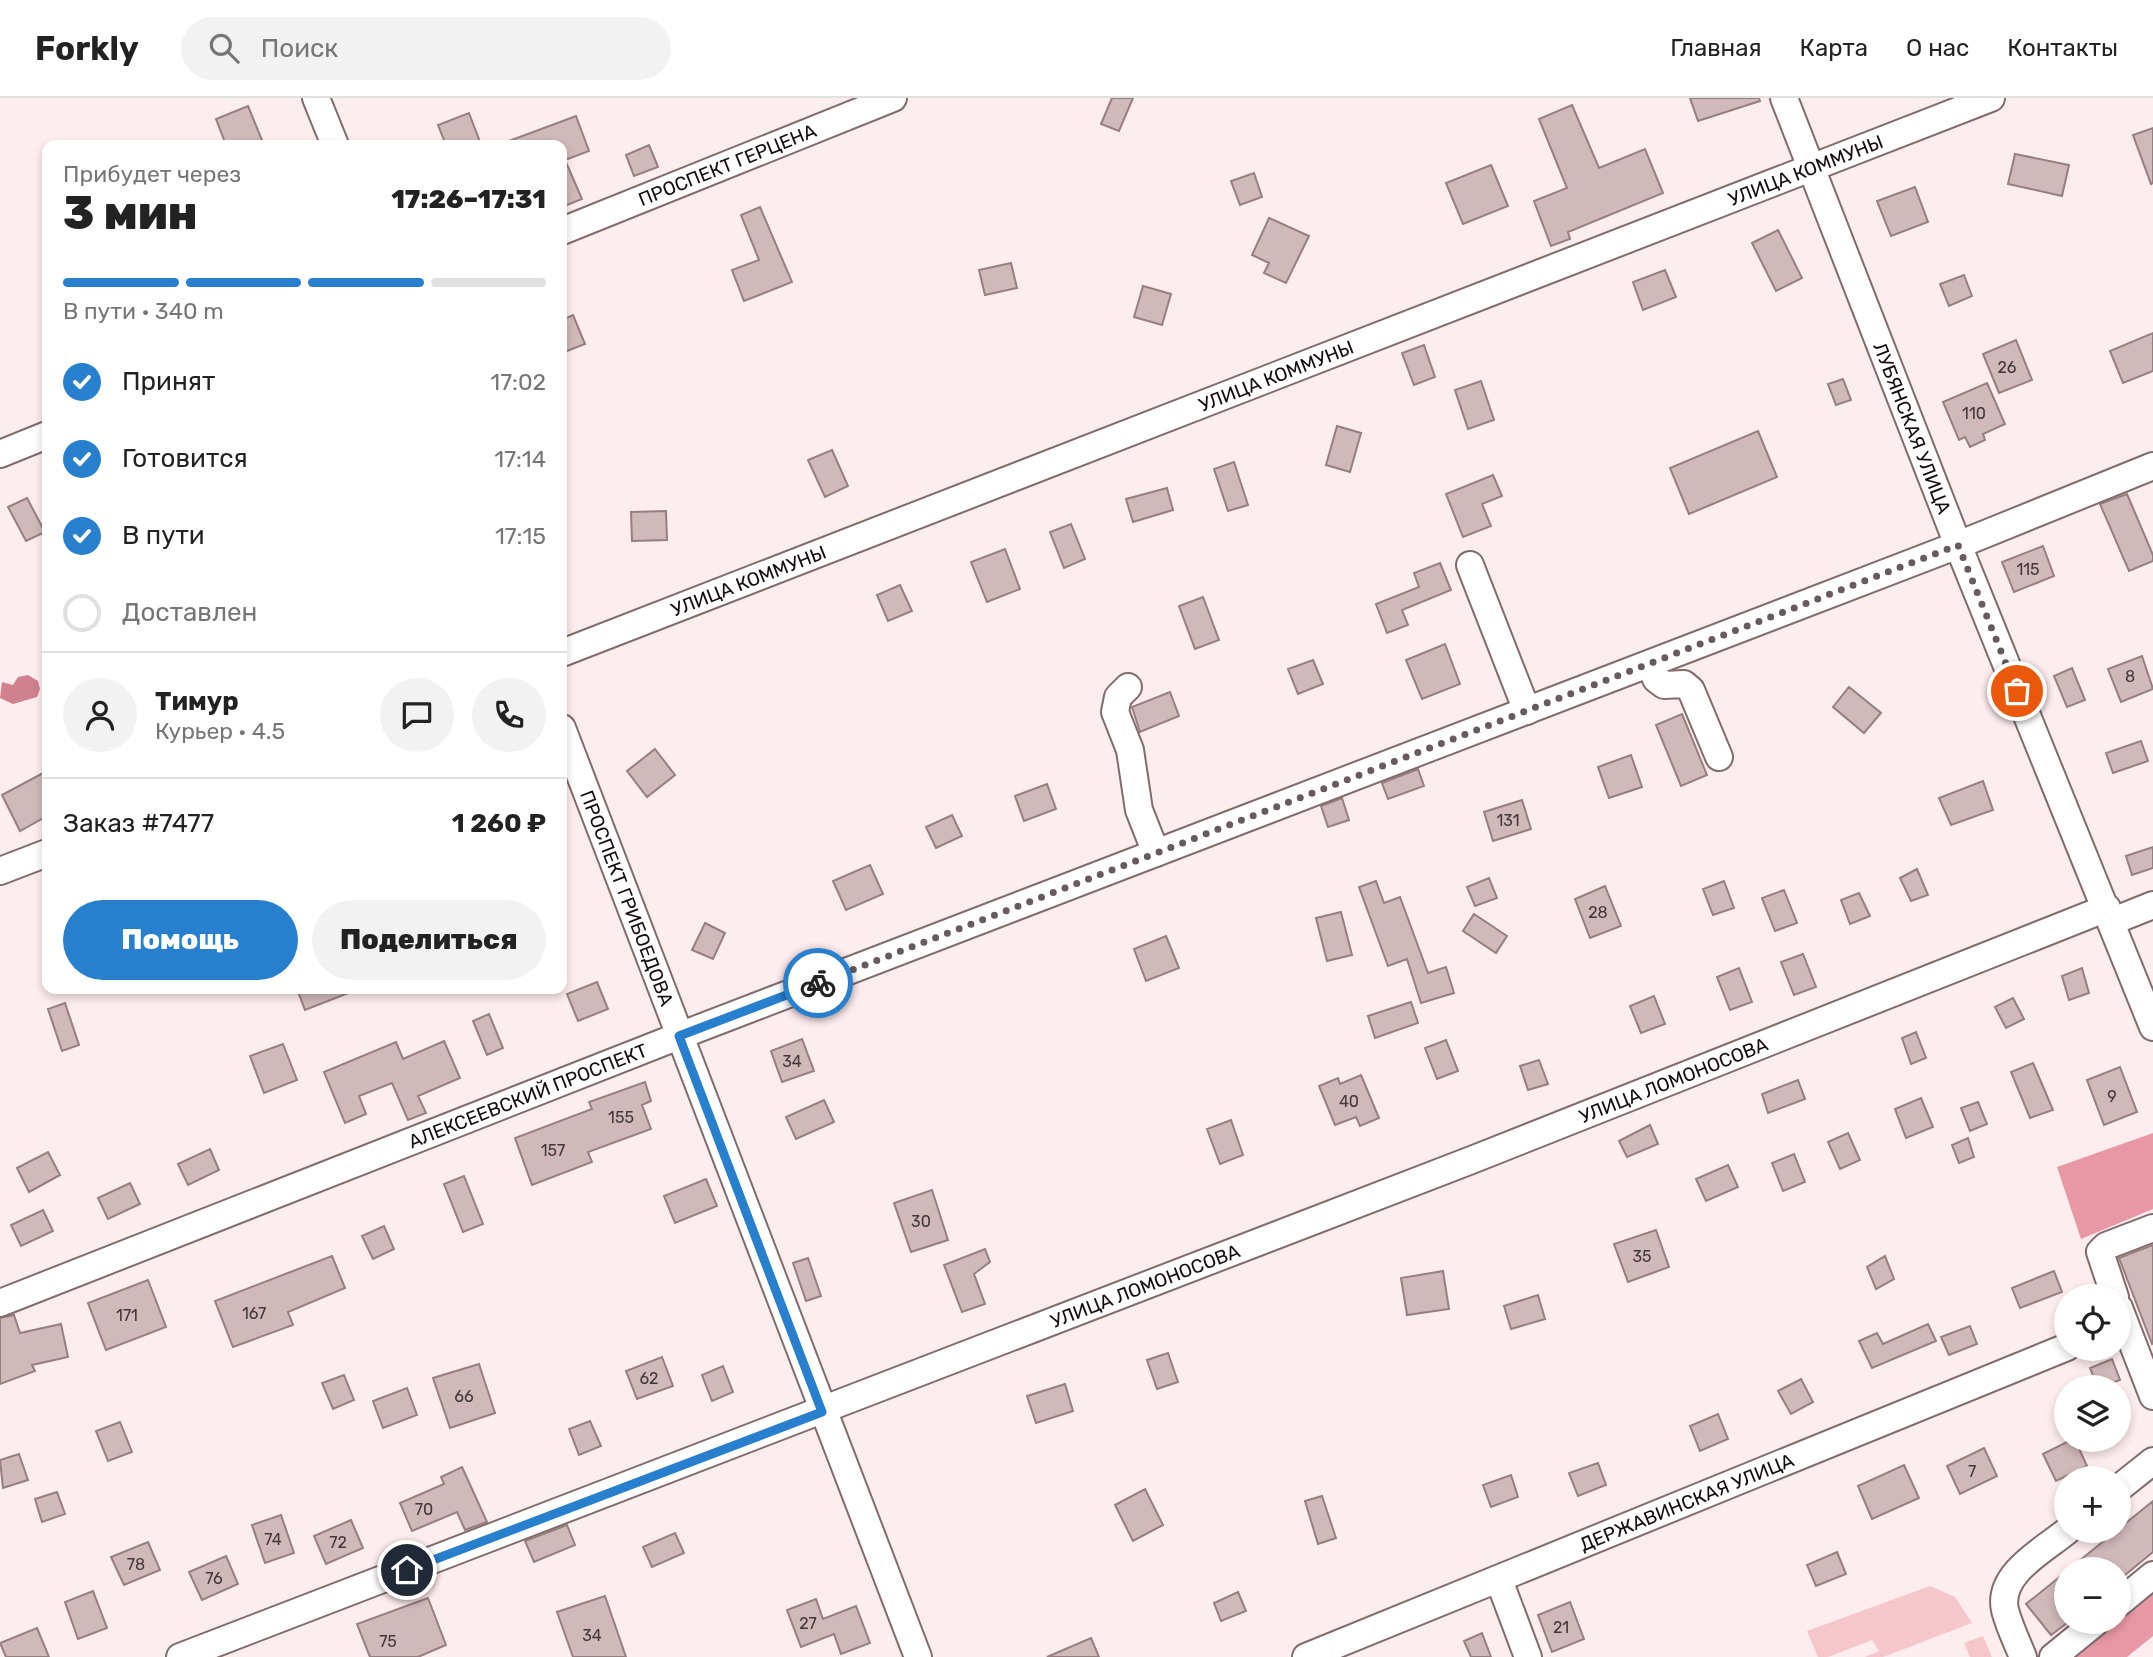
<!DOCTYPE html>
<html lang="ru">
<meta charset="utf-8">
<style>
:root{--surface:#fff;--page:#f2f2f2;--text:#222;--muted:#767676;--line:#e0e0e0;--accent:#277fcd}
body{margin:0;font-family:Rubik,sans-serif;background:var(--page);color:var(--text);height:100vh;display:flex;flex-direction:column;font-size:26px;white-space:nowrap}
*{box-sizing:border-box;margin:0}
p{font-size:23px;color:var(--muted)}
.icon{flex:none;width:38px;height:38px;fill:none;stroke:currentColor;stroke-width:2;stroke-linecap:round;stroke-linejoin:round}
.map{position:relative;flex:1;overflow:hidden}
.side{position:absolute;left:42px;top:42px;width:525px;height:854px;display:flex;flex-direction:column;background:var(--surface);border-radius:14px;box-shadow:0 4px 10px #0003}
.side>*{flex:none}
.controls{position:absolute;left:2054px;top:1186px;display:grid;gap:14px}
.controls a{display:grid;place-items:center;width:77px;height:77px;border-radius:50%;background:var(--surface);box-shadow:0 4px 10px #0003;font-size:35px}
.pin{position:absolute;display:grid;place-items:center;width:60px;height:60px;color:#fff;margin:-30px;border:4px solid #fff;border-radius:50%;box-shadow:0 2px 7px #0007}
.courier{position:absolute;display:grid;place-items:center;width:70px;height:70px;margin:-35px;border:5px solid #277fcd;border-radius:50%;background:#fff;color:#222;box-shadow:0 2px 9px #0007}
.summary em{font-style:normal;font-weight:800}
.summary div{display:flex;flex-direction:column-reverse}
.summary{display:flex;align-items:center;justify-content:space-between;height:119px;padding:0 21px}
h1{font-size:46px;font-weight:800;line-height:52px}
.bar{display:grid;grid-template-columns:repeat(4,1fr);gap:10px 7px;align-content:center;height:84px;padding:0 21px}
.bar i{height:9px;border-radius:5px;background:var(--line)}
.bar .active{background:var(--accent)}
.bar p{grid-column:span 4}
.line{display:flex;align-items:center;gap:18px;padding:0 21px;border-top:2px solid var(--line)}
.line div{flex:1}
.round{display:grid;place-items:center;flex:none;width:74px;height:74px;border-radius:37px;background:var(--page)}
ol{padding:0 21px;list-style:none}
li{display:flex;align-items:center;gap:21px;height:77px}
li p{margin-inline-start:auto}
li .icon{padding:7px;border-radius:50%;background:var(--accent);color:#fff;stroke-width:4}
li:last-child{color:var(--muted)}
li i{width:38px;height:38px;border:4px solid var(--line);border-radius:50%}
.cta{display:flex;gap:14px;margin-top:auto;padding:14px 21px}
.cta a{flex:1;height:80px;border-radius:42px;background:var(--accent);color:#fff;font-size:28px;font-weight:800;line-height:80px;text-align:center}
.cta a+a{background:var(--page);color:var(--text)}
header{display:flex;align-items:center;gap:42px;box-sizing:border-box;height:98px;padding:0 35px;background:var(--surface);border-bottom:2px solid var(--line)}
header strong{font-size:33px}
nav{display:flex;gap:38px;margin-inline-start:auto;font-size:24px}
.search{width:490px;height:63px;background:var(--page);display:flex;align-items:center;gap:18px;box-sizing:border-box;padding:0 24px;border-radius:38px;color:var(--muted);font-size:26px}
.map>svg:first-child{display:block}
.green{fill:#f5c6cc}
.forest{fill:#e898a4}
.water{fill:#cf818d}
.building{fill:#d1b8ba;stroke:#967e81;stroke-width:2}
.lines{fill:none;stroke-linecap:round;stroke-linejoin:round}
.minor-casing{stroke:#816b6d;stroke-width:30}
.minor{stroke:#fff;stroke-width:26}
.done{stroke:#675b5d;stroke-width:7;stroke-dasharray:0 12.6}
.route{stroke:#277fcd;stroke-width:9}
.labels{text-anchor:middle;stroke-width:6;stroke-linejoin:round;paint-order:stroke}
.number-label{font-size:16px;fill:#443739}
.street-label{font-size:19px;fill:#150c0e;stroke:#feedef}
</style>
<header>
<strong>Forkly</strong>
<div class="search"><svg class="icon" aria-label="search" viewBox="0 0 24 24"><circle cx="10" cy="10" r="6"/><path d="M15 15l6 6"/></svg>Поиск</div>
<nav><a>Главная</a><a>Карта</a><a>О нас</a><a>Контакты</a></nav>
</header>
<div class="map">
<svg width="2153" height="1559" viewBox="0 0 2153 1559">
<rect width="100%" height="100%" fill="#feedef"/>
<!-- green -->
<path class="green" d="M1930,1488l25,11 17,26 -89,34h-18l14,-6 -7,-11 -44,17h-10l-11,-26z
M1983,1538l9,21h-22l-6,-14z"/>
<!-- forest -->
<path class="forest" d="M2153,1035v76l-72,30 -24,-72z
M2153,1484v54l-26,21h-63l41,-35h14v-12z"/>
<!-- water -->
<path class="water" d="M28,577l10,6 2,8 -3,8 -24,7 -13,-6 2,-16 11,3 5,-8z"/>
<!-- building -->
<path class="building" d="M1112,0h21l-14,33 -18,-7z
M1690,0h69l1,3 -62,20z
M1572,7l27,63 46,-19 18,44 -95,39 2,7 -19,7 -17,-45 33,-13 -28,-69z
M248,8l16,39h-38l-10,-26z
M469,15l11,29 -9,3h-25l-8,-20z
M576,18l13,35 -24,9 17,39 -20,8v-62l-61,-1z
M2153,30v55l-2,1 -18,-49z
M649,47l9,22 -24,9 -8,-21z
M2015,56l54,11 -7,31 -54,-12z
M1491,67l17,41 -45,18 -17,-41z
M1254,75l8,24 -22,8 -9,-24z
M1915,89l13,35 -37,14 -14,-35z
M760,109l32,75 -48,19 -12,-31 27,-10 -18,-45z
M1269,120l40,18 -23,47 -22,-10 5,-10 -17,-8z
M1778,132l24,48 -26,13 -24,-48z
M1011,165l6,25 -32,7 -6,-25z
M1665,172l11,27 -33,13 -10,-28z
M1964,177l8,21 -23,10 -9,-22z
M1143,188l28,8 -9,31 -28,-8z
M573,217l12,29 -23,9v-33z
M2153,235v38l-30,12 -13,-32z
M2016,242l16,40 -33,13 -16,-39z
M1424,247l11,32 -21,8 -12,-32z
M1843,281l8,21 -15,5 -8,-21z
M1481,283l13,39 -26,9 -13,-39z
M1987,285l18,41 -22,10 2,6 -15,7 -5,-10 -6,3 -16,-38z
M1337,328l24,7 -11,39 -24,-7z
M1758,333l19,46 -88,37 -19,-46z
M832,352l16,36 -23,11 -17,-37z
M1234,364l14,43 -20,6 -14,-42z
M1493,377l9,21 -20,8 9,22 -28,11 -17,-43z
M1167,390l6,22 -40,12 -7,-23z
M2127,396l26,61v6l-24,10 -29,-67z
M27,400l18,34 -19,9 -18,-34z
M666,413l1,29 -35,1 -1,-29z
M1071,426l14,35 -21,9 -14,-36z
M2043,448l11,30 -40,16 -12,-30z
M1005,451l15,40 -33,13 -16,-40z
M1440,465l11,27 -49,20 6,15 -21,8 -11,-29 43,-17 -5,-14z
M900,487l12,26 -24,10 -11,-26z
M1203,499l16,43 -24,9 -16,-43z
M1445,546l15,40 -38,15 -16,-39z
M2142,558l11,33 -32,13 -13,-33z
M1313,562l10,24 -25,10 -10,-25z
M2072,570l13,32 -18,7 -13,-31z
M1849,589l32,26 -17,20 -31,-26z
M1170,594l9,24 -39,16 -8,-25z
M1682,616l25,61 -26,11 -25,-61z
M2141,643l7,20 -35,12 -7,-20z
M655,651l20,26 -28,22 -20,-26z
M1631,657l11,32 -33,11 -11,-31z
M1418,671l6,17 -36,13 -6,-16z
M47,673v45l-27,15 -18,-36z
M1983,683l10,29 -42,15 -12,-27z
M1047,686l9,25 -32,12 -9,-25z
M1342,700l7,22 -21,7 -7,-21z
M1522,702l9,29 -38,12 -9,-29z
M952,717l10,21 -26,12 -10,-21z
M2153,749v21l-21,7 -6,-19z
M870,767l13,29 -37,16 -13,-29z
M1917,771l11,26 -17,6 -11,-23z
M1489,780l8,20 -22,8 -8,-19z
M1376,783l8,22 16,-6 28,76 18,-6 8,26 -33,10 -14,-44 -19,7 -29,-79z
M1724,783l10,27 -21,7 -10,-26z
M1605,788l16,40 -31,12 -15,-39z
M1784,792l13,33 -22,8 -13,-33z
M1859,795l11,23 -20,8 -9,-24z
M1341,814l11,43 -25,6 -11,-43z
M1474,816l33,22 -11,17 -33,-22z
M705,825l20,10 -12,26 -21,-9z
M1166,838l13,32 -33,13 -12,-32z
M1803,856l13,33 -22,8 -13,-33z
M1739,870l13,34 -22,8 -13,-33z
M2082,870l7,25 -20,7 -7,-24z
M597,884l11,27 -30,12 -11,-27z
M297,891h59v1l-51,20z
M1654,898l11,28 -24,9 -11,-27z
M2013,900l11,21 -18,9 -11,-21z
M1411,904l7,21 -43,15 -7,-22z
M65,905l14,42 -17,6 -14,-42z
M489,916l14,34 -16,7 -14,-34z
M1916,934l10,26 -15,6 -9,-26z
M802,941l12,32 -32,11 -11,-31z
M1446,942l12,31 -21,8 -12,-31z
M444,943l16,37 -42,18 8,17 -18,7 -16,-37 -33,13 7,18 -21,9 -21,-51 72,-30 7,17z
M283,946l14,36 -33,13 -14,-37z
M1539,962l9,24 -20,6 -8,-24z
M2033,965l20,47 -23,8 -19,-46z
M2120,969l17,45 -33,13 -17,-45z
M1361,977l18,43 -19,8 -4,-9 -21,8 -16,-39 19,-8 2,6z
M1798,982l7,19 -37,14 -6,-19z
M645,984l6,19 -9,4 9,24 -63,23 4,10 -60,23 -17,-47 77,-29 -3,-7z
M1921,1000l12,29 -27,11 -11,-29z
M824,1002l10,22 -38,17 -10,-22z
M1978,1004l9,22 -17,7 -9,-23z
M1231,1022l12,35 -23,9 -13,-35z
M1650,1027l8,19 -31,13 -8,-16z
M1848,1035l12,27 -20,9 -12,-27z
M1968,1040l6,19 -15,6 -7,-18z
M210,1051l9,21 -31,15 -10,-21z
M48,1054l12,23 -31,17 -12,-24z
M1794,1056l11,28 -22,9 -11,-28z
M1728,1067l10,22 -32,14 -10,-22z
M464,1078l19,48 -20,8 -19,-48z
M706,1081l11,27 -42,17 -11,-27z
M130,1085l10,21 -32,15 -10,-21z
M932,1092l16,50 -37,12 -17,-49z
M43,1112l10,21 -32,15 -10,-21z
M384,1128l10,23 -21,10 -11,-23z
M1656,1132l13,37 -41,15 -14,-38z
M2153,1147v98l-1,1 -33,-86z
M985,1151l5,13 -16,12 11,30 -23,8 -18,-47z
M332,1158l13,32 -57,24 5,13 -60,22 -18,-46z
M1885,1158l9,23 -18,10 -9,-22z
M808,1160l13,38 -15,5 -13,-38z
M1443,1173l6,38 -42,6 -6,-37z
M2054,1173l8,21 -42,16 -8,-20z
M148,1182l18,47 -60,23 -18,-47z
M1538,1197l7,24 -34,10 -7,-23z
M14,1217l6,18 41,-9 7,33 -36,8 3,6 -35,13v-66z
M1928,1226l8,17 -64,27 -13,-27 18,-8 6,11z
M1970,1228l7,18 -28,11 -8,-18z
M1168,1255l10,29 -21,7 -10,-29z
M662,1259l11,29 -36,13 -11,-28z
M2112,1261l8,21 -22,8 -8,-20z
M479,1266l16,49 -45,15 -17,-50z
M723,1268l10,26 -21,9 -10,-26z
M344,1277l10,25 -21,9 -11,-26z
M1801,1281l12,23 -22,12 -13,-23z
M1065,1286l8,27 -37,12 -9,-27z
M407,1290l10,27 -34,13 -10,-27z
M1718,1316l10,25 -28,12 -10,-25z
M590,1323l11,25 -22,9 -10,-26z
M120,1324l12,30 -24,9 -12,-30z
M2071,1342h4l12,26 -31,15 -13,-27z
M1984,1350l13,28 -37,18 -13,-28z
M19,1356l9,26 -25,8 -3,-28z
M1598,1365l8,22 -28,11 -9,-23z
M1904,1367l15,33 -47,21 -14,-33z
M462,1369l25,55 -22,8 -8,-18 -45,19 -12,-28 44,-19 -3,-7z
M1511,1377l7,22 -27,10 -8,-22z
M1145,1391l18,36 -30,16 -18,-36z
M57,1394l8,22 -23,8 -7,-23z
M1322,1398l14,42 -18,6 -13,-43z
M2153,1403v51l-34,28v-10h-51z
M281,1417l13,38 -29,10 -13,-38z
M351,1422l12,28 -37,16 -12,-28z
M567,1427l8,20 -41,17 -9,-21z
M675,1435l9,20 -32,14 -9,-20z
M148,1444l12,28 -36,15 -13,-28z
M1837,1454l9,22 -30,12 -9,-21z
M226,1458l12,28 -36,16 -13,-28z
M2067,1473v52l-16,12 -25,-31z
M93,1493l14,37 -29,11 -13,-37z
M1238,1494l8,19 -25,10 -7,-18z
M605,1498l21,61h-53l-16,-45z
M428,1500l18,47 -28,12h-48l-13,-33z
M816,1501l7,20 33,-13 14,37 -29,11 -7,-20 -33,13 -14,-37z
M1570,1504l14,37 -32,13 -14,-37z
M37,1530l12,29h-43l-6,-14z
M1482,1535l9,24h-20l-7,-16z
M1091,1540l8,19h-52z"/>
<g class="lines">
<!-- minor casing -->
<g class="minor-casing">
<g id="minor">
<path d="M316,0l19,47"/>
<path id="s1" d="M1784,0l174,447 195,482"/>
<path id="s2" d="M562,133l331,-133"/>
<path d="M0,356l47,-19"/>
<path d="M1470,467l57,146"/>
<path id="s3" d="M562,555l1429,-555"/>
<path d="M1650,566l6,15 8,6 20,-1 7,6 28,67"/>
<path d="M1128,589l-10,10 -3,15 15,38 9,60 17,43"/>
<path id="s4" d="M562,630l356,929"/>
<path d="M0,773l47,-18"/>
<path d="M2113,823l40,-16"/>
<path d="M2115,1199l-15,-45 6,-6 47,-18"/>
<path id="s5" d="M0,1205l679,-267 1279,-491 195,-79"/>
<path d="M2119,1210l34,88"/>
<path d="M2119,1390l34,-27"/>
<path d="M1499,1482l29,77"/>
<path d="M2119,1505l34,-28"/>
<path id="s6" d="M180,1559l1289,-496 638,-253"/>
<path id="s7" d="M1306,1559l761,-310"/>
<path d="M2023,1559c-6,-15 -14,-31 -18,-47 -8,-36 39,-60 62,-79"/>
<path d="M2053,1559l43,-35"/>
</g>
</g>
<!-- minor -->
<use href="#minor" class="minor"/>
</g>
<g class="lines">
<!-- done -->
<path class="done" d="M818,885l1140,-438 59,146"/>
<!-- route -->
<path class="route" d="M407,1472l415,-158 -143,-376 139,-53"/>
</g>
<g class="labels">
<!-- number labels -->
<g class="number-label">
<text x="2007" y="275">26</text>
<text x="1974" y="321">110</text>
<text x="2028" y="477">115</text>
<text x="2130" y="584">8</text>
<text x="1508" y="728">131</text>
<text x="1598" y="820">28</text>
<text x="792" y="969">34</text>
<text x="2112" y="1004">9</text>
<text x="1349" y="1009">40</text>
<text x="621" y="1025">155</text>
<text x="553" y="1058">157</text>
<text x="921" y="1129">30</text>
<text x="1642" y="1164">35</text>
<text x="254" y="1221">167</text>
<text x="127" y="1223">171</text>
<text x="649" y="1286">62</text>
<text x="464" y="1304">66</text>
<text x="1972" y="1379">7</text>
<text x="424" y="1417">70</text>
<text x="273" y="1447">74</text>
<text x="338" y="1450">72</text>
<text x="136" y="1472">78</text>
<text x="214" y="1486">76</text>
<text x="808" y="1531">27</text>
<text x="1561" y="1535">21</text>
<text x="592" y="1543">34</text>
<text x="388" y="1549">75</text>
</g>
<!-- street labels -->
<g class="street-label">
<text dy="7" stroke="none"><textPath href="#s2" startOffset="178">ПРОСПЕКТ ГЕРЦЕНА</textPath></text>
<text dy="7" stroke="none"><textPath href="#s3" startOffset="1334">УЛИЦА КОММУНЫ</textPath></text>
<text dy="7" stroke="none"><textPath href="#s3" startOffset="766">УЛИЦА КОММУНЫ</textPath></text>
<text dy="7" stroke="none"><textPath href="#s1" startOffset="354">ЛУБЯНСКАЯ УЛИЦА</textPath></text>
<text dy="7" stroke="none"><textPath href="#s3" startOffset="200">УЛИЦА КОММУНЫ</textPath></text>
<text dy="7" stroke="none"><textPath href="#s4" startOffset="182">ПРОСПЕКТ ГРИБОЕДОВА</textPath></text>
<text dy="7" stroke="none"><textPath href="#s6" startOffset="1601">УЛИЦА ЛОМОНОСОВА</textPath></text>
<text dy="7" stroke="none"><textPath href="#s5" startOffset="567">АЛЕКСЕЕВСКИЙ ПРОСПЕКТ</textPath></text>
<text dy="7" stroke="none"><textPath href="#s6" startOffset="1034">УЛИЦА ЛОМОНОСОВА</textPath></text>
<text dy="7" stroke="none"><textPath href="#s7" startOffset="411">ДЕРЖАВИНСКАЯ УЛИЦА</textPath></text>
</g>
</g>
</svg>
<div class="controls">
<a><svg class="icon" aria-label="locate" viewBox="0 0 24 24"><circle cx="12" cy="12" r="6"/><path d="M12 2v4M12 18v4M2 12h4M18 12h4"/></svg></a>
<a><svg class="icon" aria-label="layers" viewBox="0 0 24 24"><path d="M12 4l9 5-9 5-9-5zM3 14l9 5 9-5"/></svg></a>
<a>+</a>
<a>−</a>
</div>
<div class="pin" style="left:2017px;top:593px;background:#ea580c"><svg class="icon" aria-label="bag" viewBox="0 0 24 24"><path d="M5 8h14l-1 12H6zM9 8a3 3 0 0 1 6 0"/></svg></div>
<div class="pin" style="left:407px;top:1472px;background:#1f2937"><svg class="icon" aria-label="home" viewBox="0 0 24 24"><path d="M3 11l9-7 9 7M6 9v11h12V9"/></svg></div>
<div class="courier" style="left:818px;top:885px"><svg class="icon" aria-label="bike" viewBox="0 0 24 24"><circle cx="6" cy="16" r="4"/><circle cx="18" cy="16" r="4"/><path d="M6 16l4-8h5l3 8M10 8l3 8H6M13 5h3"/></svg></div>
<section class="side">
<div class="summary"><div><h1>3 мин</h1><p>Прибудет через</p></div><em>17:26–17:31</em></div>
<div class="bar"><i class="active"></i><i class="active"></i><i class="active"></i><i></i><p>В пути · 340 m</p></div>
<ol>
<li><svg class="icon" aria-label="check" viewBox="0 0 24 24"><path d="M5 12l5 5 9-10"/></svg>Принят<p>17:02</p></li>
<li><svg class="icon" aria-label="check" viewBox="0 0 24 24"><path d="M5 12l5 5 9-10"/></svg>Готовится<p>17:14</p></li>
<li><svg class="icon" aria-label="check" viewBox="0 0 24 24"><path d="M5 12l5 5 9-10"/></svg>В пути<p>17:15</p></li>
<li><i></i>Доставлен</li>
</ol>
<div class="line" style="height:126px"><a class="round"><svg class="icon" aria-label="person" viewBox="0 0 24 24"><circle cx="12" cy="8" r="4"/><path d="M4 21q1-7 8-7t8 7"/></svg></a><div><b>Тимур</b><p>Курьер · 4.5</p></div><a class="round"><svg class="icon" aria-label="chat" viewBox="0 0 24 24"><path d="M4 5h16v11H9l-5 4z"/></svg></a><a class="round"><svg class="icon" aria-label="phone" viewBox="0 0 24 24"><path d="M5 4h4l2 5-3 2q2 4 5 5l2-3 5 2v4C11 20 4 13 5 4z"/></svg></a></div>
<div class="line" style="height:91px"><div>Заказ #7477</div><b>1 260 ₽</b></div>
<div class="cta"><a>Помощь</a><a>Поделиться</a></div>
</section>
</div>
